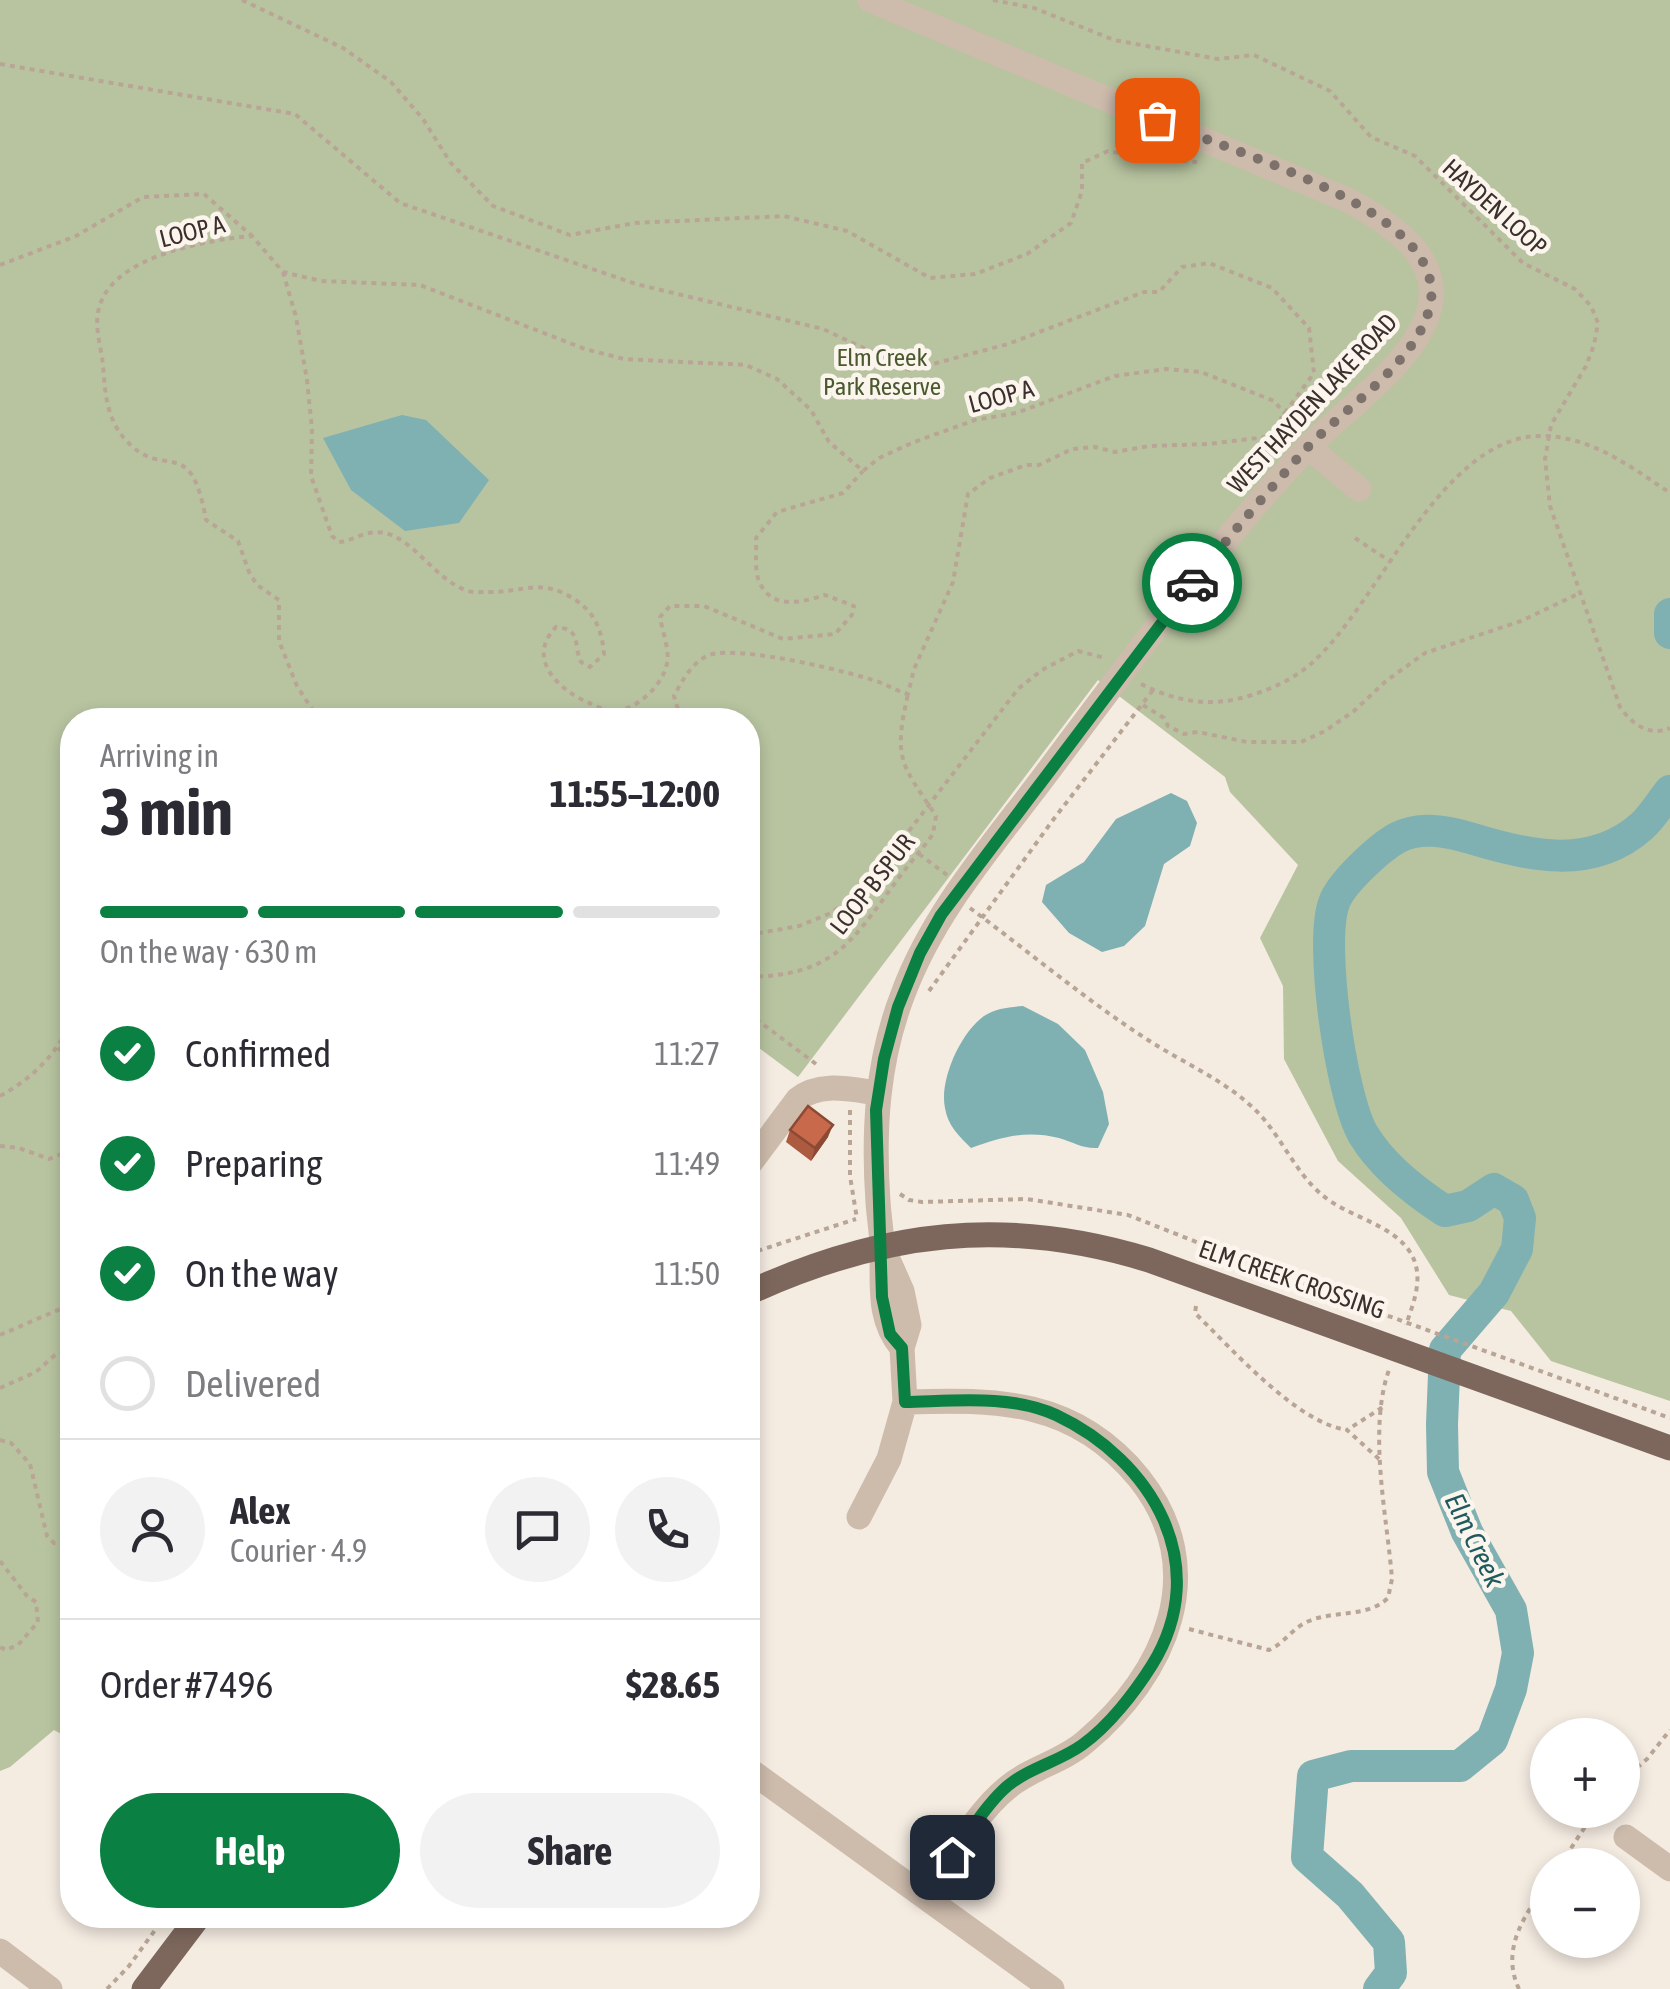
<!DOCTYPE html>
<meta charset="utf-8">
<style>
:root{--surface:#fff;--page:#f2f2f3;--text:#2b2b33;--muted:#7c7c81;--line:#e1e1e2;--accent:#0b8043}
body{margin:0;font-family:"Asap Condensed",sans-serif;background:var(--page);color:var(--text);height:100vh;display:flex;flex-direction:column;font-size:38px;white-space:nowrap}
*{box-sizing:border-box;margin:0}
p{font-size:32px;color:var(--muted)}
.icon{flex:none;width:55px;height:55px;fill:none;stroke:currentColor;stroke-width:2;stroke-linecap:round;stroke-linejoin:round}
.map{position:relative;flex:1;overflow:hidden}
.side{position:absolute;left:60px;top:708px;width:700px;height:1220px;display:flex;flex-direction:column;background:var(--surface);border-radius:40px;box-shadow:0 5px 15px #0003}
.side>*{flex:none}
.controls{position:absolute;left:1530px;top:1718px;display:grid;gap:20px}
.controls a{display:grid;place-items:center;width:110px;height:110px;border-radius:50%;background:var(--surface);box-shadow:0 5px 15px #0003;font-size:50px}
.pin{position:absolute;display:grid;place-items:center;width:85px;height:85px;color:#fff;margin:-42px;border-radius:20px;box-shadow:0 5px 15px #0006}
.courier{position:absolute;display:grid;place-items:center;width:100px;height:100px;margin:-50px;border:8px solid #0b8043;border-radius:50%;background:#fff;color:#222;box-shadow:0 2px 12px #0007}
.summary em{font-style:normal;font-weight:700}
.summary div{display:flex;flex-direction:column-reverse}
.summary{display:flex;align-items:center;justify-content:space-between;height:170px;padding:0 40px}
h1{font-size:65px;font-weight:700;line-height:75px}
.bar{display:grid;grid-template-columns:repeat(4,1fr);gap:15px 10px;align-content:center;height:120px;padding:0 40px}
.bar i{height:12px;border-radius:8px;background:var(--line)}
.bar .current{background:var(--accent)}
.bar p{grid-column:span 4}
.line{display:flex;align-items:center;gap:25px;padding:0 40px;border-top:2px solid var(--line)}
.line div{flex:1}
.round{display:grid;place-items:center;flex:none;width:105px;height:105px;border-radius:52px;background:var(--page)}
ol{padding:0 40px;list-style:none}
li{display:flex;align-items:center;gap:30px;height:110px}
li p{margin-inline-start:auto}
li .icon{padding:10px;border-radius:50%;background:var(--accent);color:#fff;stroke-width:4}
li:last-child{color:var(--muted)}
li i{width:55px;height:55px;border:5px solid var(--line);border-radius:50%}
.button{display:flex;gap:20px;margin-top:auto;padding:20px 40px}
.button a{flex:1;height:115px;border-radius:60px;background:var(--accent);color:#fff;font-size:40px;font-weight:700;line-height:115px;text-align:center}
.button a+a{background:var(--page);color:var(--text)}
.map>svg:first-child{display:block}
.green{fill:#b8c4a0}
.water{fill:#7fb0b2}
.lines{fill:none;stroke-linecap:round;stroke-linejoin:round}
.river{stroke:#7fb0b2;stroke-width:32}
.path{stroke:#b9a596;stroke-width:4;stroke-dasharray:5 5;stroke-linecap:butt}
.minor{stroke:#cdbbac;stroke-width:25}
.major{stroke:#7d675c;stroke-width:25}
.wall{fill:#ac5a40}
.shaded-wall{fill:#8c4a34}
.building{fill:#c8694b;stroke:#8c4a34;stroke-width:2.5}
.done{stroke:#7c716b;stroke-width:10;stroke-dasharray:0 18}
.route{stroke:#0b8043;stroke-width:12}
.labels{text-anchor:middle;stroke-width:9;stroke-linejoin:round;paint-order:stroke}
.street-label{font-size:25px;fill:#3b302b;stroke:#fbf5ee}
.park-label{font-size:25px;fill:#4a5a2e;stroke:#fbf5ee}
.water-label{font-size:28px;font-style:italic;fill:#1f5a5e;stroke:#fbf5ee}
</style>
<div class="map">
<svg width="1670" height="1989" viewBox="0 0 1670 1989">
<rect width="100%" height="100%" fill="#f4ebe1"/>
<!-- green -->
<path class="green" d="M0,0h1670v1401l-119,-40 -40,-50 -62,-16 -48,-77 -63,-57 -54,-102 -1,-73 -23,-48 38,-73 -68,-73 -5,-15 -127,-97 -300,397 -50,-37v-320h-676v1020l-18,-10 -44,37 -10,4z"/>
<!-- water -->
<path class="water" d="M402,415l24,5 63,60 -30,43 -54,8 -54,-41 -28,-52z
M1171,793l16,8 10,22 -7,23 -26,18 -19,62 -21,20 -22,6 -33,-19 -27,-31 4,-17 38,-23 32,-43z
M1023,1006l35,18 27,26 18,42 6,32 -11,24c-15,1 -25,-6 -39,-10 -33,-8 -57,-1 -88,10 -12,-12 -23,-22 -26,-40 -6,-28 16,-76 39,-92 12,-8 26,-9 39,-10z"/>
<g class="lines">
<!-- river -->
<path class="river" d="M1670,614v19
M1379,1989l12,-16 -2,-31 -39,-47 -43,-38 6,-81 38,-10h109l32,-26 19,-51 7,-36 -7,-43 -44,-78 -24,-60 -1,-48 3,-74 49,-57 23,-44 3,-31 -7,-18 -19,-11 -26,17 -23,5c-31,-20 -63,-45 -82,-77 -22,-38 -44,-191 -29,-231 6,-19 45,-55 63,-65 23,-12 49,-7 73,0 58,18 122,33 172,-12 10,-9 19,-24 28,-35"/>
<!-- path -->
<path class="path" d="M242,0l101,48 48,34 32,37 27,43 43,44 77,29 65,-12 149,-7 63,15 83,47 45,-4 52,-20 44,-31 11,-32v-28l26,-12 37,7 52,4
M993,0l41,8 80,32 104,19 36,-4 76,36 41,46 44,19 108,107 52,26 16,17 7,17 -4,22 -8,21 -35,59 -6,34 5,47 70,201c12,17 29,30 50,21
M0,64l295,50 105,89 236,81 187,45 87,41 98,-26 136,-52h15l23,-25 27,-4 63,25 37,40 5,45 -33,45 16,11
M0,265l76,-29 67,-39 61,-3 48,42
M283,272l13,45 11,63 5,49 -1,47 21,60 7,6c11,-1 20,-7 30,-9 38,-8 60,43 96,57 7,3 16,2 23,2 39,0 54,-15 89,9 19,13 25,31 27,53l-14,13 -9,-5c-8,-17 1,-33 -25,-35 -31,32 3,63 33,76 6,2 16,8 22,8 24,1 52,-25 56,-48 3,-12 -5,-33 -7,-46l10,-11h34l79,33 52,-5 17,-19 2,-9 -29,-11c-22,7 -54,16 -66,-14 -5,-11 -2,-31 -3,-43l21,-26 66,-19 20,-22
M1355,538l36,24
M1141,684c36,18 71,24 111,11 22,-7 43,-17 60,-32 67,-60 129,-225 227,-227 50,-1 91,30 131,57
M1143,705l21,13 4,8 16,8 14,-2 49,10h54l24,-11 29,-20 32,-30 39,-28 96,-32 59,-28
M319,720l-22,-34 -18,-45v-41l-22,-15 -8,-13 -11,-31 -32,-21c-16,-91 -42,-35 -82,-82 -18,-21 -19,-47 -21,-73 -2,-20 -10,-40 -3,-60 15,-49 107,-65 152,-69l31,36 38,9 99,4 165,64 39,10 122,6 31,14 34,31 18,32 34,29 16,-13 35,-16 61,-22 41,-7 99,-37 51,-7 35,3 73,29 25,29
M668,720l12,-4 -6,-20c8,-15 18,-34 35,-41 29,-10 139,16 170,27 10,4 18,9 29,12l6,-25 39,-87 15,-88 22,-16 36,-13h13l33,-16 23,-2 20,5 34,-6 59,-2 83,-10
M919,854l28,21
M970,908c59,44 116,92 178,132 34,22 72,38 102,65 29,25 42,64 71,89 26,23 70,29 89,58 15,24 4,49 -4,73
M748,935l51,-9 32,-13 20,-15 31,-32 136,-177 24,-19 36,-19 27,7
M748,977c84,-2 101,-31 147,-94 12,-17 26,-32 38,-49l3,-18c-35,-53 -43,-56 -28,-122
M929,991l124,-171 100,-130
M748,1013l72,54
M58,1048l14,11
M0,1096c33,-18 56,-41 72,-76
M850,1110v66l7,43
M0,1146l19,2 30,11 15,-6 8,-9
M900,1194l9,6 13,2 105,-3 101,16 208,82 334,121
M748,1254l108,-35
M1196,1306l-1,7c37,36 102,110 152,117
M0,1335l72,-31
M0,1388l36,-16 19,-17 17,-5
M0,1440l11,3 19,21 17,72 7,7 18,2
M1379,1459l-32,-29 36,-23
M0,1561l27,35 9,6 2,20 -20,23 -12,5 -6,-3
M1189,1629l80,21c16,-7 24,-23 40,-29 26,-11 58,-3 79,-23l4,-19c-5,-64 -25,-151 -2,-212
M1622,1781l25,-22 23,-29
M1593,1814l16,12
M1560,1865l36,-55
M107,1989l22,-23 37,-51
M1519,1989c-19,-40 6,-75 29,-106"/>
<!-- minor -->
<path class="minor" d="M870,0l478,200c38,22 93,53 82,106 -12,55 -84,102 -122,141 -97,103 -181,219 -265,331 -52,69 -110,135 -140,216 -26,67 -30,137 -25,208 1,16 4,31 4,46 1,36 -5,71 20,100
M1308,447l51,42
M748,1166l50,-67c23,-18 54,-9 81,-6
M905,1402c92,-3 170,-3 234,76 73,92 27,196 -54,264 -23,20 -55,26 -78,46 -31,25 -59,75 -83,108
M859,1517l30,-58 16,-57 -3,-54 7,-23 -7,-34 -16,-36
M748,1769l304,220
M1626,1837l44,32
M0,1951l50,38"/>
<!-- major -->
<path class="major" d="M748,1293c135,-62 258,-77 401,-33l521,188
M144,1989l56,-74"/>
</g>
<!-- wall -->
<path class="wall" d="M790,1130l38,7 -17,24 -25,-19z"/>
<!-- shaded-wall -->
<path class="shaded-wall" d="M833,1125l-5,12 -17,24 4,-13z"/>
<!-- building -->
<path class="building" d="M808,1106l25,19 -18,23 -25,-18z"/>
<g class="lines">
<!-- done -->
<path class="done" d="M1157,120c70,29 194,66 247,118 19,18 32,42 26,68 -13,57 -86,102 -124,143 -39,43 -77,88 -114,134"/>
<!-- route -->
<path class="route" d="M952,1857c16,-22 31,-48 51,-67 23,-22 54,-27 79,-45 27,-19 53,-53 70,-80 62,-100 0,-205 -96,-250 -46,-21 -103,-14 -151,-13l-3,-54 -12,-14 -8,-37 -6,-187 8,-51 14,-52 22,-54 21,-38 251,-332"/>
</g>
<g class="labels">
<!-- street labels -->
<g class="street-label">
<text transform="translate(1495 207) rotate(42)" y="9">HAYDEN LOOP</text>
<text transform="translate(192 231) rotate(-14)" y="9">LOOP A</text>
<text transform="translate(1001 396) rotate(-15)" y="9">LOOP A</text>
<text transform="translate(1312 403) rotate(-47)" y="9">WEST HAYDEN LAKE ROAD</text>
<text transform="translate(872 884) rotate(-52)" y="9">LOOP B SPUR</text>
<text transform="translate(1292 1279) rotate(19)" y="9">ELM CREEK CROSSING</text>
</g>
<!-- park labels -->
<g class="park-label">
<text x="882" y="366">Elm Creek<tspan x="882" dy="29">Park Reserve</tspan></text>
</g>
<!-- water labels -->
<g class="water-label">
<text transform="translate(1475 1540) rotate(64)" y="10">Elm Creek</text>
</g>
</g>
</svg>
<div class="controls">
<a>+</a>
<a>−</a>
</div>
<div class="pin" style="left:1157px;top:120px;background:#ea580c"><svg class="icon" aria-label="bag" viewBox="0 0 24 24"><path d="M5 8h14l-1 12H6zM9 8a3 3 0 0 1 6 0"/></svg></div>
<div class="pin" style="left:952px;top:1857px;background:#1f2937"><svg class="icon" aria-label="home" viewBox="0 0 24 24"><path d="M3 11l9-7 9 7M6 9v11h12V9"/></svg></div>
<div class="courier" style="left:1192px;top:583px"><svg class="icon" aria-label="car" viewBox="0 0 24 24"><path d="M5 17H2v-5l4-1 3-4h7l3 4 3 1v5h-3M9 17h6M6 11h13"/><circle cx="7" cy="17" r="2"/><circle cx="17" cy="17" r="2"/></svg></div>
<section class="side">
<div class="summary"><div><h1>3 min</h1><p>Arriving in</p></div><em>11:55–12:00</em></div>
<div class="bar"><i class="current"></i><i class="current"></i><i class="current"></i><i></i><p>On the way · 630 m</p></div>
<ol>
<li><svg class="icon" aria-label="check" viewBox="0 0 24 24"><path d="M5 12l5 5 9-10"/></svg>Confirmed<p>11:27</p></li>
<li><svg class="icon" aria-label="check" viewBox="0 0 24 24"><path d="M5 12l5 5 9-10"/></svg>Preparing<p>11:49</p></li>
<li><svg class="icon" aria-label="check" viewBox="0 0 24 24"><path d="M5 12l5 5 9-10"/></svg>On the way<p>11:50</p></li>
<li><i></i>Delivered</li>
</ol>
<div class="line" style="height:180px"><a class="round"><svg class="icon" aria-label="person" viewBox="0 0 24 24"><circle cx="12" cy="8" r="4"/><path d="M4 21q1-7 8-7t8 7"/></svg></a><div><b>Alex</b><p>Courier · 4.9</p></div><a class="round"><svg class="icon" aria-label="chat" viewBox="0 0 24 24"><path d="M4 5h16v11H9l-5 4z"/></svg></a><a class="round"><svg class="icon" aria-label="phone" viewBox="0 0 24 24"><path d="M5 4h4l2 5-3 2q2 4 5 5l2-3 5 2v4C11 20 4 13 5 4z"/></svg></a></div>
<div class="line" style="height:130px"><div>Order #7496</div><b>$28.65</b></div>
<div class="button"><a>Help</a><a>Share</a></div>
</section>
</div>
